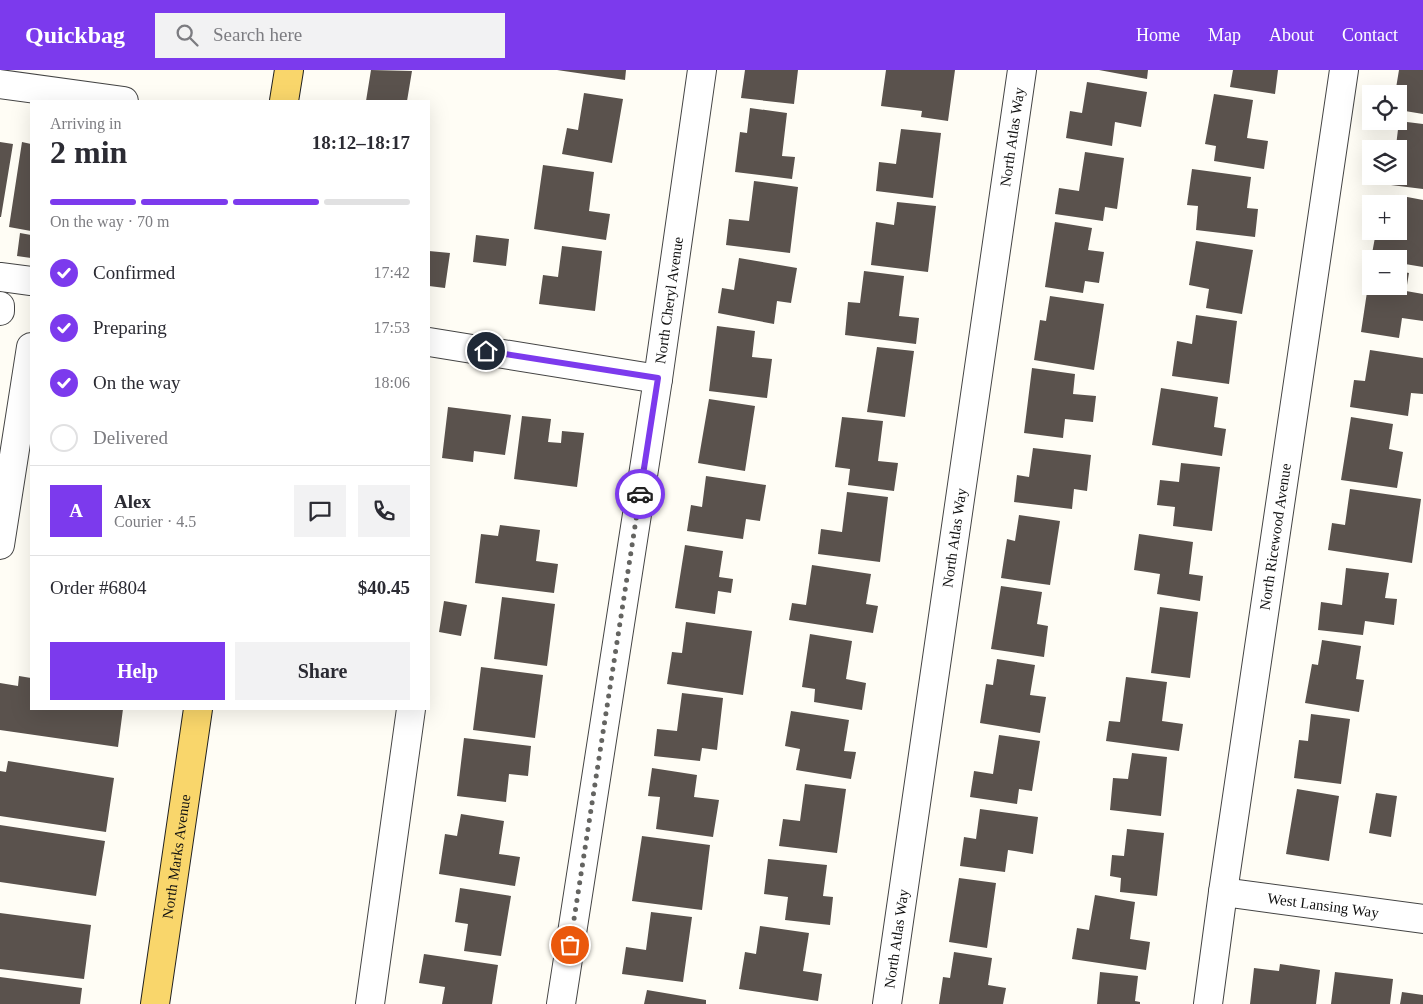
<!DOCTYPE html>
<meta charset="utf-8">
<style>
:root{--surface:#fff;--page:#f2f2f3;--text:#2b2b33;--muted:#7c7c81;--line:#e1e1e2;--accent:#7c3aed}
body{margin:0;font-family:Georgia,serif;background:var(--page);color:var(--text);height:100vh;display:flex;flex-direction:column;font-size:19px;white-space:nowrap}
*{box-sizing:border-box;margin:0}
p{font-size:16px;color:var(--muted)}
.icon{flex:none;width:28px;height:28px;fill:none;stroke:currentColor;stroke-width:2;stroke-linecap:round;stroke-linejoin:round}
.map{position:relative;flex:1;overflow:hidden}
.details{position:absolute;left:30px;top:30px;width:400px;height:610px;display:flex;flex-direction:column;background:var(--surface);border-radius:0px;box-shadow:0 5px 20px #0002}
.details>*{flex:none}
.tools{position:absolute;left:1362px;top:15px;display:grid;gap:10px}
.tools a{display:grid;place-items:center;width:45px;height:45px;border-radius:0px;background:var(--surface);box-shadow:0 5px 20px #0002;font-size:25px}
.pin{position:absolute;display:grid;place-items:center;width:42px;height:42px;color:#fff;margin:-21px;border:2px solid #fff;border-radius:50%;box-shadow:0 1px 5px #0007}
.courier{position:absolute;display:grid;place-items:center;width:50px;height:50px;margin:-25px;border:4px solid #7c3aed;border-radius:50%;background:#fff;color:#222;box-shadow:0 1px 6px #0007}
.overview em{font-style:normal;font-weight:600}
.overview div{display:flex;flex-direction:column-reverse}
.overview{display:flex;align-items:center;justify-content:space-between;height:85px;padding:0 20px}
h1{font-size:32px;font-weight:600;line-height:38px}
.bar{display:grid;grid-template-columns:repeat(4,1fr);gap:8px 5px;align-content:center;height:60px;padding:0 20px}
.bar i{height:6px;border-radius:4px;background:var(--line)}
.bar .on{background:var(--accent)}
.bar p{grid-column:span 4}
.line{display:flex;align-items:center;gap:12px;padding:0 20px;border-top:1px solid var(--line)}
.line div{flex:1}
.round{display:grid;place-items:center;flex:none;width:52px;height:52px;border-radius:0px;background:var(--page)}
ol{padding:0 20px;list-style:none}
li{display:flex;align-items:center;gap:15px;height:55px}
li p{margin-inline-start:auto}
li .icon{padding:5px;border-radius:50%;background:var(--accent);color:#fff;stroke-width:4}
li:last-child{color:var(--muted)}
li i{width:28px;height:28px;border:2px solid var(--line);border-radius:50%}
.cta{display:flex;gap:10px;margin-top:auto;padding:10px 20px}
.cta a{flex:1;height:58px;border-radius:0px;background:var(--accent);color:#fff;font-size:20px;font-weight:600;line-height:58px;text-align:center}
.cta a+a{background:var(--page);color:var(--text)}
header{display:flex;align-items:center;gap:30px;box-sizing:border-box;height:70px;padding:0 25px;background:var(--accent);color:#fff}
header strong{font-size:24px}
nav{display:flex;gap:28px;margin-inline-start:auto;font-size:18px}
.search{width:350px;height:45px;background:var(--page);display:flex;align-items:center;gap:12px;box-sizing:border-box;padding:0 18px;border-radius:0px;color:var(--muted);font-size:19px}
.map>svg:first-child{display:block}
.building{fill:#5a524d}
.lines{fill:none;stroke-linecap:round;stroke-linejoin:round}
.minor-casing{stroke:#444;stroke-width:30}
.major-casing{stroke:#222;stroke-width:30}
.minor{stroke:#fff;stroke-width:28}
.major{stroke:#f9d66b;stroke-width:28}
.done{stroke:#646461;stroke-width:5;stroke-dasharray:0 9}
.route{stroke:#7c3aed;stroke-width:6}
.labels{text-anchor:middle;stroke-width:5;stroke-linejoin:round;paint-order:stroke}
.street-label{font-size:15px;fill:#111;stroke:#fff}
</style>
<header>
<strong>Quickbag</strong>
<div class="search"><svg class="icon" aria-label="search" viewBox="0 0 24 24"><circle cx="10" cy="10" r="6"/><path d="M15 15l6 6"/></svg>Search here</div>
<nav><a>Home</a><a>Map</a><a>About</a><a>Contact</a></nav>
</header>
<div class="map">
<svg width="1423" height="934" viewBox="0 0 1423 934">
<rect width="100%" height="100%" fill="#fffdf5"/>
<!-- building -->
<path class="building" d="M371,0l41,1 -5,30h-41z
M557,0h69l-1,10z
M745,0h53l-4,34 -53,-6z
M886,0h69l-7,51 -27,-4 1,-6 -41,-5z
M1099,0h49l-1,9z
M1233,0h45l-3,24 -45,-7z
M1399,0h24v44l-24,-4v-16h-4z
M1087,12l60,10 -6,35 -26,-5 -3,24 -46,-8 4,-27 12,2z
M584,23l39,6 -11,64 -50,-9 5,-26 11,2z
M1214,24l39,6 -6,38 21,3 -4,28 -50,-8 2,-15 -11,-2z
M750,38l37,5 -5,43 13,1 -3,22 -57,-7 5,-40 7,1z
M1399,51l24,3v65l-40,-5 1,-8h15v-27h-11v-4l8,1z
M901,59l40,4 -8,65 -57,-7 3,-29 17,2z
M0,72l13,2 -12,73h-1z
M22,72l9,2v87l-22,-4z
M1085,82l39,6 -7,51 -12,-2 -2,14 -48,-7 4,-26 20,3z
M543,95l51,7 -5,39 21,3 -4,26 -72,-11z
M1192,99l59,8 -4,31 11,1 -3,28 -59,-7 2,-24 -11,-1z
M754,111l44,6 -8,66 -64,-8 3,-26 20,2z
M1402,126l21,4v67l-24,-4v-4h-28l5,-27 20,3v-4h3v-14z
M897,132l39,4 -8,66 -57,-7 5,-43 18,3z
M1055,152l37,6 -4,22 16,2 -5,31 -14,-2 -2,12 -38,-6z
M20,163l11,2v23l-14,-2z
M476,165l33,4 -3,27 -33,-4z
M1196,171l57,9 -11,64 -36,-6 3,-19 -20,-4z
M562,176l40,5 -7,60 -56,-7 4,-29 15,2z
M429,181l21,2 -5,35 -16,-2z
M739,188l58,10 -6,35 -14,-2 -3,23 -56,-11 4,-25 12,2z
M864,201l40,5 -5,40 20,2 -3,26 -71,-9 3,-33 12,1z
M1399,201l10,2 -3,18 17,3v27l-21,-3 -3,20 -38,-6 9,-60 1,14h28z
M1050,226l54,8 -10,66 -60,-10 6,-40 6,1z
M1196,245l41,6 -8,63 -57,-8 5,-35 15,3z
M717,256l38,5 -3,26 20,2 -5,39 -58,-7z
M877,277l37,4 -9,66 -38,-5z
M1370,280l53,8v36l-12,-1 -3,23 -58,-9 4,-27 11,1z
M1032,298l43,6 -2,20 23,2 -3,26 -28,-3 -2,19 -39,-5z
M1161,318l57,9 -4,30 12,2 -4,27 -70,-11z
M709,329l46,7 -10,65 -47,-8z
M448,337l63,8 -6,40 -31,-4 -1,11 -31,-4z
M522,346l29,3 -3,23 13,1 1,-12 22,2 -7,54 -63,-8z
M842,347l41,4 -5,40 20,2 -4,28 -46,-6 2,-16 -15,-2z
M1351,347l42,7 -4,25 14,3 -6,36 -56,-8z
M1033,378l58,7 -4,36 -13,-2 -2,20 -58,-7 3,-27 12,2z
M1181,393l39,4 -8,64 -39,-5 2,-19 -18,-2 3,-25 19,2z
M706,406l60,9 -6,36 -14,-2 -3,20 -56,-8 4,-26 11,2z
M1350,419l71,10 -9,64 -84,-13 4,-27 13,2z
M847,422l41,5 -8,65 -62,-8 3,-25 21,3z
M1019,445l41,6 -10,64 -49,-7 6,-39 8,2z
M500,455l40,5 -4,31 22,3 -4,29 -79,-10 6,-49 17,2z
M1139,464l54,8 -4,32 14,2 -3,25 -43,-7 3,-20 -26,-4z
M685,475l38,6 -4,26 14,2 -2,14 -13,-2 -3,23 -40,-6z
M812,495l59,9 -5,30 12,2 -5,27 -84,-13 3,-17 14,2z
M1346,498l43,5 -4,25 12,1 -3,26 -29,-4 -2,14 -45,-5 3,-28 21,3z
M1001,516l41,6 -5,32 11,2 -4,31 -53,-8z
M502,527l53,7 -8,62 -53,-7z
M444,531l23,4 -6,31 -22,-4z
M1160,537l38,5 -8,66 -39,-5z
M686,552l66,9 -9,64 -76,-11 5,-32 10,1z
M810,564l42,7 -6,38 20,4 -4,27 -48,-8 1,-13 -13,-2z
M1322,570l39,6 -5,33 8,1 -5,32 -54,-9 7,-39 6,1z
M997,589l38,6 -5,30 16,2 -6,36 -60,-10 6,-39 7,1z
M481,597l62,8 -8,63 -62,-8z
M19,606l12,2v31h92l-5,38 -118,-17v-47l18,3z
M1126,607l41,5 -5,39 21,3 -4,27 -73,-10 3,-20 11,1z
M682,623l41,5 -6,52 -15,-2 -2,13 -46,-5 3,-27 20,2z
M791,641l58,9 -5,31 12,1 -5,27 -55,-9 4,-21 -15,-3z
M1311,644l39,5 -9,65 -47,-6 5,-38 9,1z
M999,665l41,6 -8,50 -13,-2 -2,15 -47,-7 4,-26 19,3z
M464,668l67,8 -3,30 -19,-2 -3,28 -49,-6z
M1132,683l35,4 -6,59 -51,-6 3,-32 15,1z
M8,691l106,17 -8,54 -106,-16v-45l6,1z
M652,698l45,7 -3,22 25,3 -6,37 -57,-8 4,-32 -12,-1z
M805,714l41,5 -9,64 -58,-7 4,-27 17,2z
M1297,719l42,7 -10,65 -43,-7z
M1376,723l21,3 -6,41 -22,-4z
M980,739l58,8 -5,37 -25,-4 -3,22 -45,-6 4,-29 12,2z
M461,744l43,7 -5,33 21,3 -5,29 -76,-12 6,-40 12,2z
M0,755l105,16 -9,55 -96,-14z
M1127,759l37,4 -7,63 -37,-4 1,-14 -11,-2 2,-21 12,1z
M642,766l68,9 -8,65 -70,-9z
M768,789l59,6 -4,31 10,1 -3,28 -45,-5 3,-23 -24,-3z
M959,808l37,5 -9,65 -38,-6z
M460,818l51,8 -10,60 -37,-5 4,-27 -13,-2z
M1095,825l40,7 -5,37 20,3 -4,28 -74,-11 5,-31 12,2z
M651,842l41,5 -9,65 -61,-8 4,-27 20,3z
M0,843l91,12 -7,54 -84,-10z
M760,856l49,7 -6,38 19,3 -4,27 -79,-12 6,-37 11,2z
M954,882l38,6 -4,27 18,3 -3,16h-64l4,-27 7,1z
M424,884l74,11 -6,39h-50l3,-17 -26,-4z
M1280,894l40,6 -4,34h-66l4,-36 25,3z
M1100,902l38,4 -3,25 5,1v2h-43z
M1335,902l58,7 -3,25h-59z
M0,907l82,11 -2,16h-80z
M647,920l59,10v4h-62z
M1402,922l21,3v9h-23z"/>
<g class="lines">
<!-- minor casing -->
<g class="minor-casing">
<g id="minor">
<path d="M0,14l124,17"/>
<path d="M0,207l31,4"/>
<path d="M0,236v5"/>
<path d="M429,272l229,37"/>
<path d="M0,475l31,-198"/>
<path id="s1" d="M1223,822l200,27"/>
<path d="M370,934l41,-295"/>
<path id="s2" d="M561,934l97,-625 44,-309"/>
<path id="s3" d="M887,934l135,-934"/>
<path id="s4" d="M1208,934l15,-112 121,-822"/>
</g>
</g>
<!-- major casing -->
<g class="major-casing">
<g id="major">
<path d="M284,31l5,-31"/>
<path id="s5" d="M155,934l43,-295"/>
</g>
</g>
<!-- minor -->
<use href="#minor" class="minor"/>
<!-- major -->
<use href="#major" class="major"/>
</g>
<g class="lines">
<!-- done -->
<path class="done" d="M570,875l70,-451"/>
<!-- route -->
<path class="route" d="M486,281l172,27 -18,116"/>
</g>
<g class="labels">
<!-- street labels -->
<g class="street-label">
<text dy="5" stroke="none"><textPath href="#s3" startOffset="876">North Atlas Way</textPath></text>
<text dy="5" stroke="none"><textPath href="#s2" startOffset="712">North Cheryl Avenue</textPath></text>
<text dy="5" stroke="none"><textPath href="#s3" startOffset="471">North Atlas Way</textPath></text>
<text dy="5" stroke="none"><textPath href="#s4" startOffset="472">North Ricewood Avenue</textPath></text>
<text dy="5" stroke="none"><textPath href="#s5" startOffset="149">North Marks Avenue</textPath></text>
<text dy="5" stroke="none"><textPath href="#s1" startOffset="101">West Lansing Way</textPath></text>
<text dy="5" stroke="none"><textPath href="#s3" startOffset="66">North Atlas Way</textPath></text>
</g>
</g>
</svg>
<div class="tools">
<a><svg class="icon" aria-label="locate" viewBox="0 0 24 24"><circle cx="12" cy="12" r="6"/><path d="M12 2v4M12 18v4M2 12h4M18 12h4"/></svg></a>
<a><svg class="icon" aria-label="layers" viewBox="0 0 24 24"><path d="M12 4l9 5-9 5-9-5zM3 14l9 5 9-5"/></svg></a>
<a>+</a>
<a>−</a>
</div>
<div class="pin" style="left:570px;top:875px;background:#ea580c"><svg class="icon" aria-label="bag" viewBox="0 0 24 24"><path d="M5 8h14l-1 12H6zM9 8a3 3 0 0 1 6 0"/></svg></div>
<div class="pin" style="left:486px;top:281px;background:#1f2937"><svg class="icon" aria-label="home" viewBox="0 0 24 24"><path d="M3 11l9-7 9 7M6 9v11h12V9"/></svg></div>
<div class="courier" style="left:640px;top:424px"><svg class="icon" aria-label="car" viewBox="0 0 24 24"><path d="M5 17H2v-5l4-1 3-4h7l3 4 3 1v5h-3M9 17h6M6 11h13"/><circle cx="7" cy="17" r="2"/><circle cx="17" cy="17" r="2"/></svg></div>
<section class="details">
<div class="overview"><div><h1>2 min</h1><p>Arriving in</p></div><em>18:12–18:17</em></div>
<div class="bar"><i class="on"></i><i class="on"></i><i class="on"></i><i></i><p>On the way · 70 m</p></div>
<ol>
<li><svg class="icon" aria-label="check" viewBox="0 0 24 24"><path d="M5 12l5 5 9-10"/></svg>Confirmed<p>17:42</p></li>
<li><svg class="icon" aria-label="check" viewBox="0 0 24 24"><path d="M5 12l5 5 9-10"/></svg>Preparing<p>17:53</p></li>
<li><svg class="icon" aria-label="check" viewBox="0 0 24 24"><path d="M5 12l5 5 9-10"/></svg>On the way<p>18:06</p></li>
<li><i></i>Delivered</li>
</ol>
<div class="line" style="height:90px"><b class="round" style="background:var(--accent);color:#fff">A</b><div><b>Alex</b><p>Courier · 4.5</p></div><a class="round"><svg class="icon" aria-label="chat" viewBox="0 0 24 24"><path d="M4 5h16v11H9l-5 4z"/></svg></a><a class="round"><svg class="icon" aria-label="phone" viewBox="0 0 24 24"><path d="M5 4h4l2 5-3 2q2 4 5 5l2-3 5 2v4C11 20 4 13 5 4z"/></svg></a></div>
<div class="line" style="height:65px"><div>Order #6804</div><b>$40.45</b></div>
<div class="cta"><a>Help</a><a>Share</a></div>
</section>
</div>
